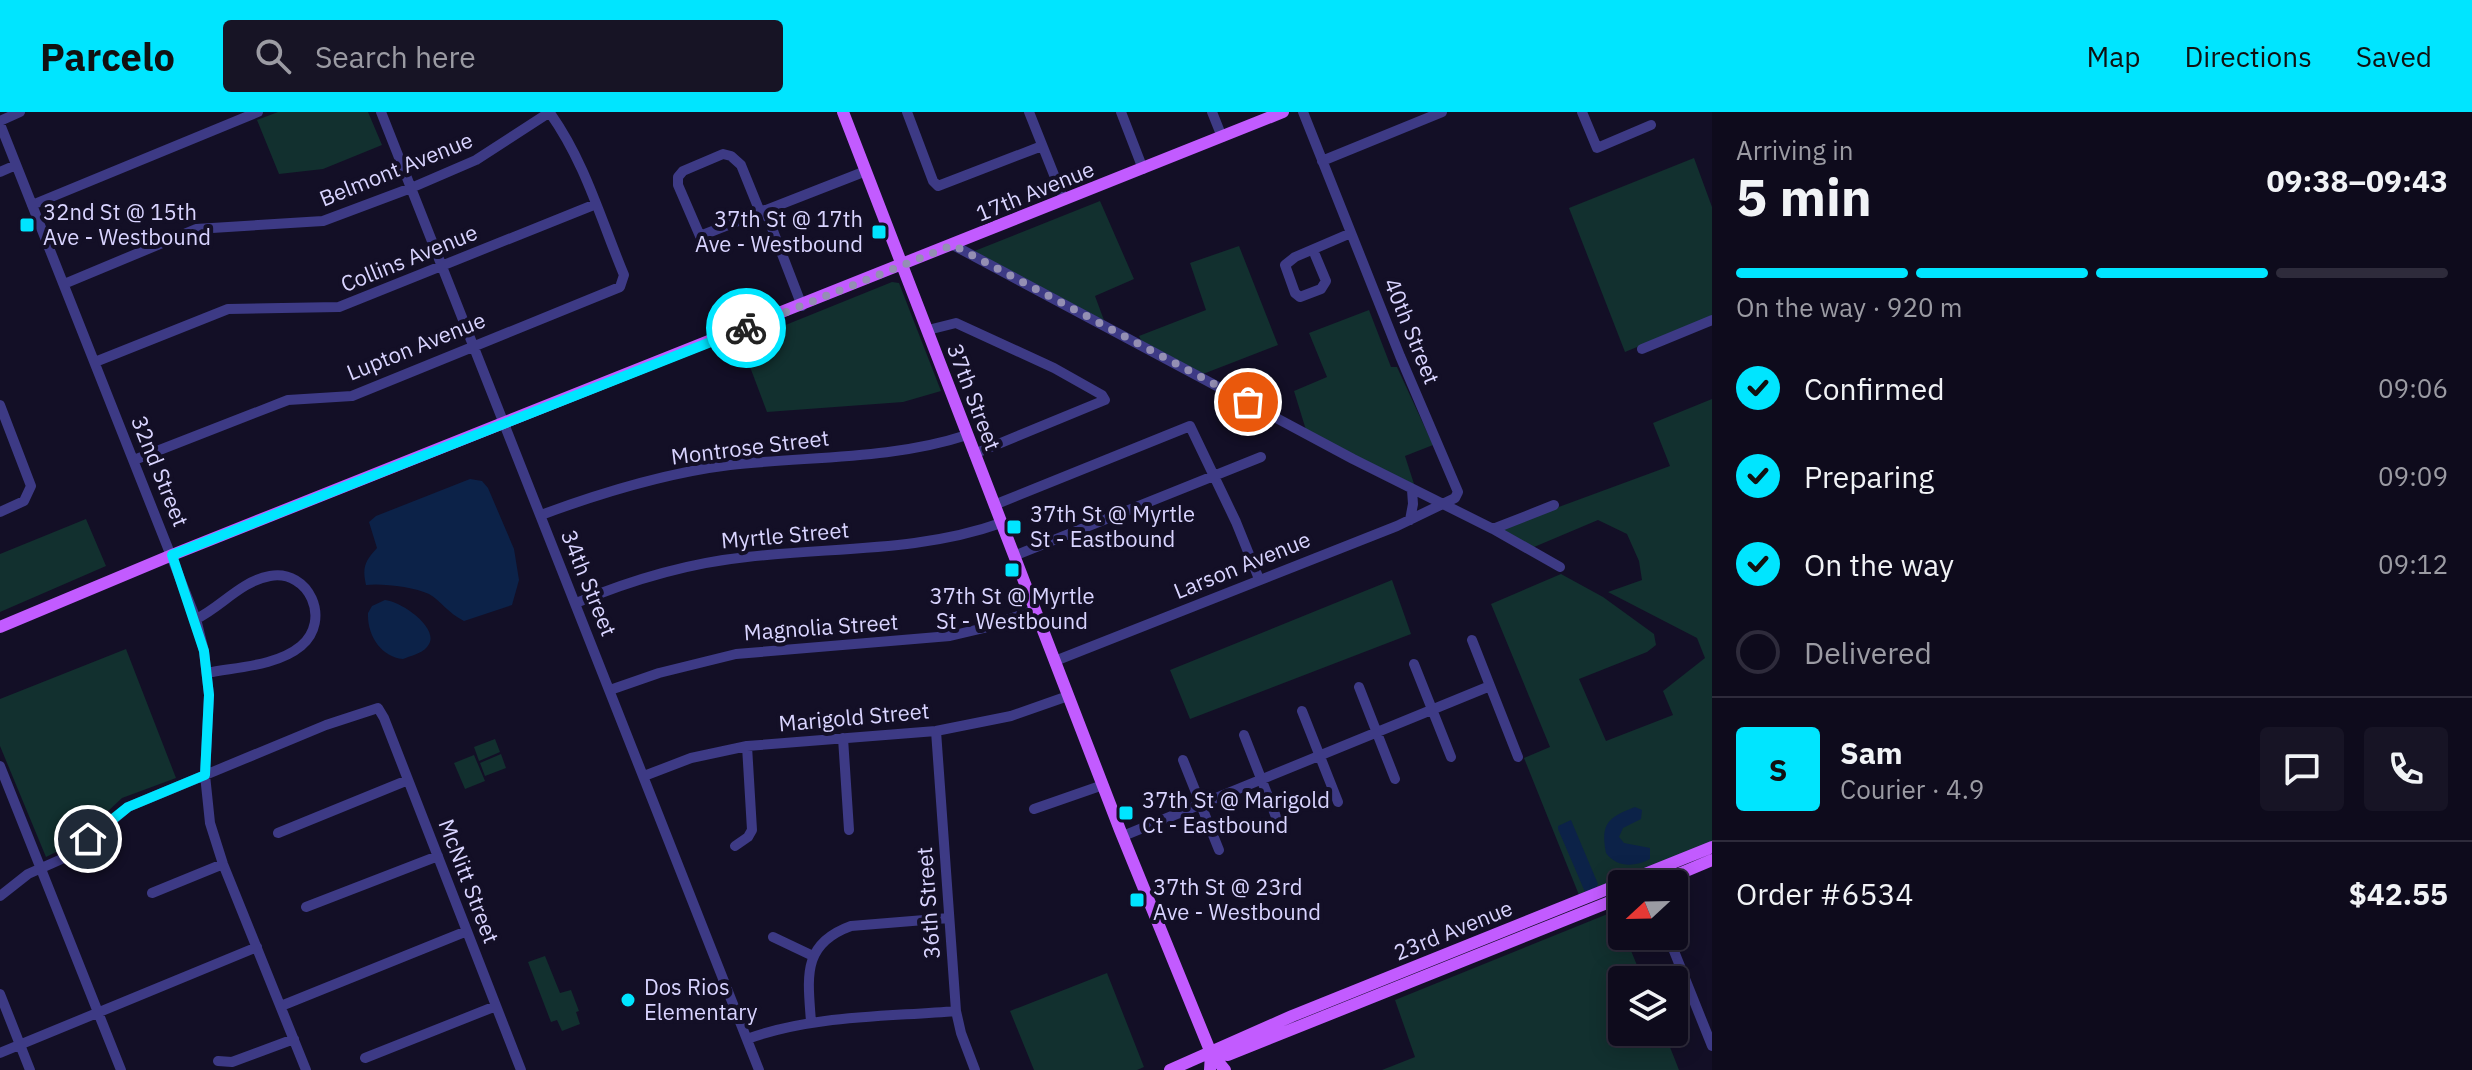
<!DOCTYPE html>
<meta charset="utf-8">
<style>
:root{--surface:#0e0b1c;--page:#171425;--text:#f1f3f6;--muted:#9b9ba3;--line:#2e2b3b;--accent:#00e5ff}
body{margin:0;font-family:"IBM Plex Sans",sans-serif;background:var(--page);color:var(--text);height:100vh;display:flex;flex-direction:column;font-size:30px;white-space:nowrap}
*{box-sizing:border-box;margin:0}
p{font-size:26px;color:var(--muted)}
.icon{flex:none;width:44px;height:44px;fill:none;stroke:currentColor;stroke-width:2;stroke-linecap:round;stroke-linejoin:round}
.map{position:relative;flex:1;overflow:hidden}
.panel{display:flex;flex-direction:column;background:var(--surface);width:760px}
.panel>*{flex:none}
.needle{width:52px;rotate:248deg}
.controls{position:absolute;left:1608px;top:758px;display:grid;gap:16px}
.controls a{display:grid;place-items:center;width:80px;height:80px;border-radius:8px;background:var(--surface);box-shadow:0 4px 20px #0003,0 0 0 2px var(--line);font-size:40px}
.pin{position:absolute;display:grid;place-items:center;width:68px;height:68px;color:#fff;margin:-34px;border:4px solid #fff;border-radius:50%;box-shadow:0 2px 8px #0007}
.courier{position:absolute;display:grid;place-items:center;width:80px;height:80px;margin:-40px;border:6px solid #00e5ff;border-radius:50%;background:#fff;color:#222;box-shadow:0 2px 10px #0007}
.head em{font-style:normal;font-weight:800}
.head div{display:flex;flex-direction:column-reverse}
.head{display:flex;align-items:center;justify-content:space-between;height:136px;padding:0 24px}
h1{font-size:52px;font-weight:800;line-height:60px}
.bar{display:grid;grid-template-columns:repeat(4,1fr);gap:12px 8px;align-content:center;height:96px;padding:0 24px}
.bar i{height:10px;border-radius:6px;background:var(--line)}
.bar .current{background:var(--accent)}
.bar p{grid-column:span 4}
.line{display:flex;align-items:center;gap:20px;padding:0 24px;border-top:2px solid var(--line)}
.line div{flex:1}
.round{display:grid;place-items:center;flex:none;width:84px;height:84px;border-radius:8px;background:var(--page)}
ol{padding:0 24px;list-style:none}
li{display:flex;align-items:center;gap:24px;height:88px}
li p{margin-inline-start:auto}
li .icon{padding:8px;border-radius:50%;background:var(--accent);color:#111;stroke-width:4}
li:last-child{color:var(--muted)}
li i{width:44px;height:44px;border:4px solid var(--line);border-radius:50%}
header{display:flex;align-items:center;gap:48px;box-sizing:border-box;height:112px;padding:0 40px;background:var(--accent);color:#111}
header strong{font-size:38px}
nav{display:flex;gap:44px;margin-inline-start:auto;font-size:28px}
.search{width:560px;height:72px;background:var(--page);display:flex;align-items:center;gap:20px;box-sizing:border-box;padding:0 28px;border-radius:8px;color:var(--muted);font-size:30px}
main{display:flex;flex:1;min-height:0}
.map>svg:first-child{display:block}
.green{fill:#12302f}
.water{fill:#0c2248}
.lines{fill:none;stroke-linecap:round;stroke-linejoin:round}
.minor{stroke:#3d3a85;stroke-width:10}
.major{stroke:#c25bff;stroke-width:12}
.done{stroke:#948fb3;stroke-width:8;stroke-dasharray:0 14.4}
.route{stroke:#00e5ff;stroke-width:10}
.poi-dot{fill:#00e5ff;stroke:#130f26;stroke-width:3}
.labels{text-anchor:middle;stroke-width:8;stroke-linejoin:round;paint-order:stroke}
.street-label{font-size:22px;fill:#d9d4ff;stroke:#130f26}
.poi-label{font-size:22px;fill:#d9d4ff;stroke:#130f26;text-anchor:start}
</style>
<header>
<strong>Parcelo</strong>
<div class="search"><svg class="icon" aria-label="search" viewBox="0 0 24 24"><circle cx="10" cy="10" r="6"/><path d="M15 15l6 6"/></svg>Search here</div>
<nav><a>Map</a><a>Directions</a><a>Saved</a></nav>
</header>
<main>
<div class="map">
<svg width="1712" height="958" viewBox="0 0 1712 958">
<rect width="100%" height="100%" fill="#130f26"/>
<!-- green -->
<path class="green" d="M278,0h90l14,33 -59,24 -44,5 -22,-54z
M1694,46l18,49v109l-87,36 -56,-144z
M1100,89l34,78 -39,17 10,27 -133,-71z
M1239,134l39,99 -75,29 -61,-32 -3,-6 67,-26 -16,-47z
M892,170l7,1 42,108 -38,11 -136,10 -26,-69z
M1369,198l22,57h6l36,78 -28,11 10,31 -109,-57 -12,-39 33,-14 -18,-44z
M1712,287v447l-131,54 -57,-142 26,-11 -59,-143 70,-30 42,23 51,37 2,11 -9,7 -68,27 27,62 67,-26 -10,-24 42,-33 -8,-20 -89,-46 34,-12 -3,-19 -12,-27 -29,-14 -64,27 -35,-18 171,-63 -17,-43z
M86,407l20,47 -106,46v-58z
M1392,468l19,54 -221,85 -20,-49z
M126,537l50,129 -54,20 -48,45 -28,14 -46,-111v-47z
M495,627l5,13 -21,9 -5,-14z
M501,642l5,14 -21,8 -5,-13z
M474,643l11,26 -20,8 -11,-26z
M1615,799l7,25h3l18,44h-21v52h42l15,38h-297l33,-13 -20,-57z
M545,844l15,37 11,-3 8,21 -3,1 4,12 -18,7 -5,-11 -6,2 -23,-60z
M1107,861l37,94 -7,3h-103l-24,-59z"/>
<!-- water -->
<path class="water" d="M470,367l12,2 6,7 26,61 5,31 -7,25 -48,16c-16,-8 -23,-20 -35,-27 -15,-7 -47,-11 -63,-9 -4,-18 -1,-24 11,-37l-8,-26 7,-6z
M385,488c16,1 58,30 42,47 -6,7 -17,9 -24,12 -22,-2 -36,-24 -35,-46l4,-7z
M1635,695l7,3 -1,9 -18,9 -4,9 5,6 26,5v11c-15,8 -33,9 -44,-6 -6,-30 3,-36 29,-46z
M1571,708l27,64 -2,4 -11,4 -27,-63v-3z"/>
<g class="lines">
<!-- minor -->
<path class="minor" d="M381,0l378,958
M907,0l26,69 5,5 104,-40
M1029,0l35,88
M1121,0l22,57
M1212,0l10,25
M1582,0l15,36 54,-23
M0,9l20,-9
M0,12l196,495 8,32 5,44 -4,80 5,48 13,41 83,206
M1322,49l120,-49
M0,60l16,-7
M32,93l226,-93
M765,98l37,96
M760,100l-19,-47 -10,-9 -8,-2 -40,17 -5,6v8l22,51 166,-65
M953,133l400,214 140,70 67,38
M1313,138l13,31 -5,8 -21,8 -5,-4 -10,-28 10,-8 56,-24
M64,172l132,-55 127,-8 88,-33 65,-28 74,-48
M928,218l28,-7 98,45 48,27 3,5 -131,54
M1642,237l70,-29
M95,250l133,-53 111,-2 257,-103
M0,293l31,81 -7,15 -24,11
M134,348l154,-60 64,-4 268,-109 4,-12c-23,-55 -39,-113 -74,-162
M994,393l196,-79 46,96 23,57
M541,403c62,-23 124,-42 189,-50 79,-9 161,-5 237,-30
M1410,408l3,-16 -1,-14
M1493,417l61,-24
M1014,444l247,-99
M576,491c55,-23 112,-40 171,-46 85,-10 173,-5 254,-34
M196,507c25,-12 45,-38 74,-43 39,-7 62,44 31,70 -24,20 -64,21 -94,27
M1472,528l46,117
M1055,549l342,-135 58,-28 3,-6 -58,-136 -97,-244
M1414,552l37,93
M1359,575l36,92
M610,578l49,-17 77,-19 214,-18 34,-8 51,-18
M1302,599l36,91
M936,619l20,280 5,22 14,37
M1244,623l36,92
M843,626l6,92
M1183,648l36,90
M0,654l121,304
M644,664l47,-18 56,-12 189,-15 75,-15 57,-20
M1034,697l69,-24
M278,721l130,-53
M1123,724l367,-150
M735,734l13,-9 4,-7 -5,-84
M152,781l71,-29
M0,784l28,-22 45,-20 55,-47 198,-82 52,-17 6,10 137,352
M306,795l132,-51
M1668,824l44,110
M773,825l40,19
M0,882l30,76
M281,894l186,-75
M811,910c-3,-44 -10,-78 40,-96l98,-8
M747,927c66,-24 139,-22 209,-28
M0,941l257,-106
M365,946l131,-52
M218,949l14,1 62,-23"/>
<!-- major -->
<path class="major" d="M843,0l277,718 91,223 14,17
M0,515l172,-72 1111,-443
M1655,772l57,-24
M1211,941l17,2 394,-158
M1170,958l122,-54 420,-169
M1210,958l1,-17"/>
</g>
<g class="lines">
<!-- done -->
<path class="done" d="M746,216l207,-83 295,157"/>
<!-- route -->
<path class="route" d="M88,727l40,-32 77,-32 4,-80 -5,-44 -32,-96 574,-227"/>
</g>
<!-- markers -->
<g class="poi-dot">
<rect x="19" y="105" width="16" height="16" rx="4"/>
<rect x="871" y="112" width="16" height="16" rx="4"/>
<rect x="1006" y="407" width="16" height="16" rx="4"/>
<rect x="1004" y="450" width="16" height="16" rx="4"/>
<rect x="1118" y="693" width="16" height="16" rx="4"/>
<rect x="1129" y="780" width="16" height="16" rx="4"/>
<circle cx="628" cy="888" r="8"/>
</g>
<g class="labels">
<!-- street labels -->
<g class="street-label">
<text transform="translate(396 57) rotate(-22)" y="8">Belmont Avenue</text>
<text transform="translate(1035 79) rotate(-22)" y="8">17th Avenue</text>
<text transform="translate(409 146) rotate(-22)" y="8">Collins Avenue</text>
<text transform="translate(1412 219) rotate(68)" y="8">40th Street</text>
<text transform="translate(416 234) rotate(-22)" y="8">Lupton Avenue</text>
<text transform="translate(974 285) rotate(69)" y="8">37th Street</text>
<text transform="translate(750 335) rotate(-7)" y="8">Montrose Street</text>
<text transform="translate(160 359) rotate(68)" y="8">32nd Street</text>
<text transform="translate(785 423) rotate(-5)" y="8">Myrtle Street</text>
<text transform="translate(1242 453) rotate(-22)" y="8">Larson Avenue</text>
<text transform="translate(589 471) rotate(68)" y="8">34th Street</text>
<text transform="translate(821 515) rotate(-4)" y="8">Magnolia Street</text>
<text transform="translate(854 605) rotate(-5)" y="8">Marigold Street</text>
<text transform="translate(469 769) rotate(69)" y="8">McNitt Street</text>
<text transform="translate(928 791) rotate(-94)" y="8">36th Street</text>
<text transform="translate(1453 818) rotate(-22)" y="8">23rd Avenue</text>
</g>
<!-- poi labels -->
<g class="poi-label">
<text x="43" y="108">32nd St @ 15th<tspan x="43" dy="25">Ave - Westbound</tspan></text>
<text x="863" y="115" text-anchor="end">37th St @ 17th<tspan x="863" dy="25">Ave - Westbound</tspan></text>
<text x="1030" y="410">37th St @ Myrtle<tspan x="1030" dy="25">St - Eastbound</tspan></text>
<text x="1012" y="492" text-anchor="middle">37th St @ Myrtle<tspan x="1012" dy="25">St - Westbound</tspan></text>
<text x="1142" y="696">37th St @ Marigold<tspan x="1142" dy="25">Ct - Eastbound</tspan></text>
<text x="1153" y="783">37th St @ 23rd<tspan x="1153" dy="25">Ave - Westbound</tspan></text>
<text x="644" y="883">Dos Rios<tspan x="644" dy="25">Elementary</tspan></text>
</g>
</g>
</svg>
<div class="controls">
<a><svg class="needle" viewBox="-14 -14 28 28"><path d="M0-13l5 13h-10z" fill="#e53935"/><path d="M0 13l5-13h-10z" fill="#9b9ba3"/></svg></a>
<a><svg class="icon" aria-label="layers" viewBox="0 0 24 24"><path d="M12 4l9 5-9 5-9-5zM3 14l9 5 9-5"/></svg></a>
</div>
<div class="pin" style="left:1248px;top:290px;background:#ea580c"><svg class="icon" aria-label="bag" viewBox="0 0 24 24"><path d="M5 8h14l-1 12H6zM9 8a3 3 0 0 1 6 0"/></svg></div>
<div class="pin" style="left:88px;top:727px;background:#1f2937"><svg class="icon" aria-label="home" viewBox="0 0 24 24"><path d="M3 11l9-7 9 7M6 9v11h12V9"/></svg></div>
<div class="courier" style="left:746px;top:216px"><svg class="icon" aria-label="bike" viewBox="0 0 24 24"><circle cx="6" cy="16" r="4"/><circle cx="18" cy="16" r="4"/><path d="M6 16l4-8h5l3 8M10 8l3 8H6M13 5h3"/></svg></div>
</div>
<section class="panel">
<div class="head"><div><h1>5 min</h1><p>Arriving in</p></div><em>09:38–09:43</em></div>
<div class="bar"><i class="current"></i><i class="current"></i><i class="current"></i><i></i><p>On the way · 920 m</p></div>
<ol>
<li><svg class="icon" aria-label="check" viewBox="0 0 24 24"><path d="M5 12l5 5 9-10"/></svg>Confirmed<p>09:06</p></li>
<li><svg class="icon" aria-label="check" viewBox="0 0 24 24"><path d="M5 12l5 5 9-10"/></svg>Preparing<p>09:09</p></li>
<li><svg class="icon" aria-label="check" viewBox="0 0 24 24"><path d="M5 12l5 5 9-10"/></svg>On the way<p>09:12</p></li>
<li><i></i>Delivered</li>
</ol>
<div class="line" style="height:144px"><b class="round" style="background:var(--accent);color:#111">S</b><div><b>Sam</b><p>Courier · 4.9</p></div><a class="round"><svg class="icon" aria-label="chat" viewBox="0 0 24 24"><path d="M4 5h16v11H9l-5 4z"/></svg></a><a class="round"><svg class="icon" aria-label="phone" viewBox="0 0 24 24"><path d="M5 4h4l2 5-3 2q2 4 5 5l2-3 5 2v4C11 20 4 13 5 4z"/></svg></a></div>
<div class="line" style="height:104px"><div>Order #6534</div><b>$42.55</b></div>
</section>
</main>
